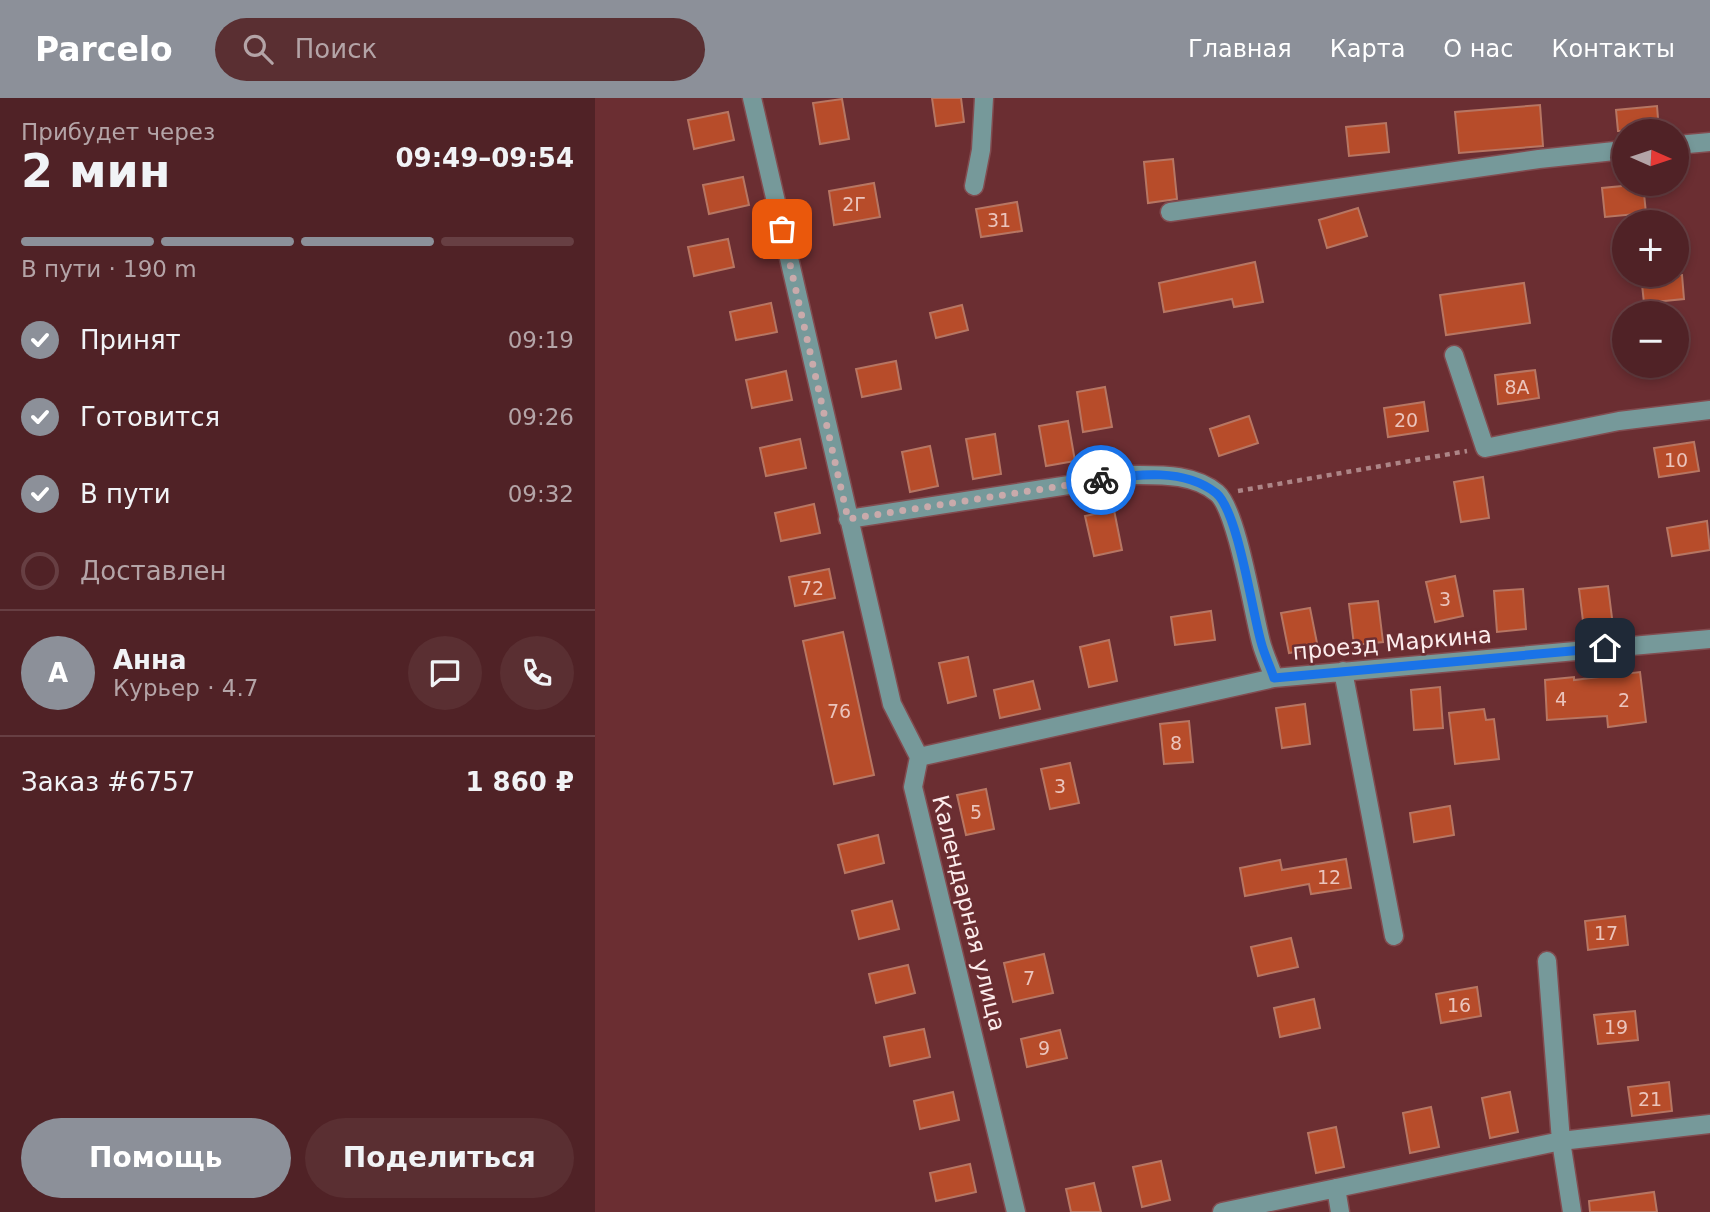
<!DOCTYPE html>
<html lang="ru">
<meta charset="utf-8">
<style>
:root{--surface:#502226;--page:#5a2f32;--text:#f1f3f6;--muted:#b4a4a7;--line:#673f43;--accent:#8c9099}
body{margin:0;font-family:"DejaVu Sans",sans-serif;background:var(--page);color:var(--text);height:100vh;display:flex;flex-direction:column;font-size:26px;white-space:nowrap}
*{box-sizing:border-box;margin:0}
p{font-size:23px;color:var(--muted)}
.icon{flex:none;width:38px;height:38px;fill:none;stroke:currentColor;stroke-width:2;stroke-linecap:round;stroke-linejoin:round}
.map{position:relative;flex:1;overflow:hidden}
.details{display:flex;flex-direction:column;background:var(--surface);width:595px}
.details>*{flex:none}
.needle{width:46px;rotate:93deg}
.buttons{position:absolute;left:1017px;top:21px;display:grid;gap:14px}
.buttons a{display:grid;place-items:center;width:77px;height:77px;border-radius:50%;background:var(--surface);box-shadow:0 4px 10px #0003,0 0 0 2px var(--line);font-size:35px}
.pin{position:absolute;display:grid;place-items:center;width:60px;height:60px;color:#fff;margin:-30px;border-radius:14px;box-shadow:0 4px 10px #0006}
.courier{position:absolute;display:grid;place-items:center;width:70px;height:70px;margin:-35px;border:5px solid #1a73e8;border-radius:50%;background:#fff;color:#222;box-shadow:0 2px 9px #0007}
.headline em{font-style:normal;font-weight:600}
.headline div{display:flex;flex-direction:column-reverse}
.headline{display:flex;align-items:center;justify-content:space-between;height:119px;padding:0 21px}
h1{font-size:46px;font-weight:600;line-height:52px}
.bar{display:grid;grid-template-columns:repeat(4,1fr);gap:10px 7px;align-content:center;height:84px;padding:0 21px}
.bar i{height:9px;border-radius:5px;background:var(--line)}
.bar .selected{background:var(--accent)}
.bar p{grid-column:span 4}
.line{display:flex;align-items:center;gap:18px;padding:0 21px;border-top:2px solid var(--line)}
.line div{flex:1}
.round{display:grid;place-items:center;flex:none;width:74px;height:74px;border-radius:37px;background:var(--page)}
ol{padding:0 21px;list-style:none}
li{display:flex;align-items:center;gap:21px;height:77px}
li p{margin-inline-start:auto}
li .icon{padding:7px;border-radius:50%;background:var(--accent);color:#fff;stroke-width:4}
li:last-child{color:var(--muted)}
li i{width:38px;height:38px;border:4px solid var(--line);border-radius:50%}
.primary-button{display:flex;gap:14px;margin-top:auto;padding:14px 21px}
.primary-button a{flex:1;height:80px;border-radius:42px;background:var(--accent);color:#fff;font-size:28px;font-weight:600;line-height:80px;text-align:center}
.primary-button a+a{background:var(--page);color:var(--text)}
header{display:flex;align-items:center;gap:42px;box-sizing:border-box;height:98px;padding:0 35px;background:var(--accent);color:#fff}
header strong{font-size:33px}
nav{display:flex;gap:38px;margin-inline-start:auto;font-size:24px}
.search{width:490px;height:63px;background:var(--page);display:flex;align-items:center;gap:18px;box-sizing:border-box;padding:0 24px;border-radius:38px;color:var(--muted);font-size:26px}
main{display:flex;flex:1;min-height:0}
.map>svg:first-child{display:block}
.building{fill:#b74c2a;stroke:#b77663;stroke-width:2}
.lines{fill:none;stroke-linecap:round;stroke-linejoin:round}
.minor-casing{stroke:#824c50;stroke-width:21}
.path{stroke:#ad8587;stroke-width:4.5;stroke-dasharray:5 5;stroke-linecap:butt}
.minor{stroke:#76999a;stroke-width:18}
.done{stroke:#c9aaab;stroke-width:7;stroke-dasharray:0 12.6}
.route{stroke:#1a73e8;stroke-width:9}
.labels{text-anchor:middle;stroke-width:5;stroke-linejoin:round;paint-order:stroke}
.number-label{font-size:19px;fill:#ebc4bc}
.street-label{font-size:23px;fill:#fcecec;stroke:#6b2e32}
</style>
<header>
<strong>Parcelo</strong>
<div class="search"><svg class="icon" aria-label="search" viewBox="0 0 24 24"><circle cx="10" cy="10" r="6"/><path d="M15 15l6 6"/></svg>Поиск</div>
<nav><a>Главная</a><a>Карта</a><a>О нас</a><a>Контакты</a></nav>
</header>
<main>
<section class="details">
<div class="headline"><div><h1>2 мин</h1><p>Прибудет через</p></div><em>09:49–09:54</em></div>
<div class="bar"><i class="selected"></i><i class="selected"></i><i class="selected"></i><i></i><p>В пути · 190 m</p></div>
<ol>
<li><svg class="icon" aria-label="check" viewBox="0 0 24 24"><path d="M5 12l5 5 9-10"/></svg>Принят<p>09:19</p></li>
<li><svg class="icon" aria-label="check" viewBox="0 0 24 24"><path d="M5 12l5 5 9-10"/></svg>Готовится<p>09:26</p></li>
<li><svg class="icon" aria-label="check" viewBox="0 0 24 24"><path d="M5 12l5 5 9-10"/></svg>В пути<p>09:32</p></li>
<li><i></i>Доставлен</li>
</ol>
<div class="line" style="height:126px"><b class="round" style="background:var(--accent);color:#fff">А</b><div><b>Анна</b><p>Курьер · 4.7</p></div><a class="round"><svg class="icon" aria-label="chat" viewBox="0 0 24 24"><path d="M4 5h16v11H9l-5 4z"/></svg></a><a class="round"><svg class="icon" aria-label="phone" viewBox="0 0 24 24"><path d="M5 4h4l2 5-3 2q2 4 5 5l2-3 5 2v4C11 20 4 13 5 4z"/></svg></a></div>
<div class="line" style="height:91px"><div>Заказ #6757</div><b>1 860 ₽</b></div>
<div class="primary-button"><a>Помощь</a><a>Поделиться</a></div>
</section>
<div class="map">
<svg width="1115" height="1114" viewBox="0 0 1115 1114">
<rect width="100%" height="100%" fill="#6b2e32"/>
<!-- building -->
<path class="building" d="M337,0h29l3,24 -28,4z
M247,1l7,40 -29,5 -7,-41z
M945,7l3,41 -84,7 -4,-41z
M1062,8l2,25h-41l-2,-21z
M133,14l6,28 -40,9 -6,-29z
M791,25l3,29 -40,4 -3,-29z
M578,61l4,40 -29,4 -4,-41z
M148,79l6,28 -40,9 -6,-29z
M279,85l6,34 -46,8 -5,-34z
M1048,86l3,29 -41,4 -3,-29z
M422,104l5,29 -41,6 -5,-28z
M763,110l9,28 -40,12 -8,-28z
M133,141l6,28 -40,9 -6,-29z
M660,164l8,40 -29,5 -2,-8 -68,13 -5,-29z
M1046,177h41l2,24 -40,4z
M929,185l6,40 -84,12 -6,-40z
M176,205l6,29 -41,8 -6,-28z
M367,207l6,25 -32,8 -6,-25z
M301,263l5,28 -39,8 -6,-28z
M940,272l4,28 -41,6 -3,-29z
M191,273l6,29 -40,8 -6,-28z
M510,289l7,40 -29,5 -6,-40z
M829,304l4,29 -40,6 -4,-29z
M654,318l9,27 -39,13 -9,-27z
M473,323l7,40 -29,5 -7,-40z
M400,336l6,40 -28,5 -7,-40z
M205,341l6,29 -40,8 -6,-28z
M1099,344l5,29 -40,6 -5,-29z
M335,348l8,40 -28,6 -8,-40z
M888,379l6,41 -28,4 -7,-40z
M219,406l6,29 -39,8 -6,-28z
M519,412l8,40 -28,6 -9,-40z
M1112,423l3,29 -38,6 -5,-28z
M234,471l6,29 -40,8 -6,-29z
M860,478l8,40 -28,6 -9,-40z
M1013,488l5,40 -29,3 -5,-40z
M928,491l3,40 -29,3 -3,-41z
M783,503l5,41 -29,3 -5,-41z
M715,510l8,40 -29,5 -8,-40z
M616,513l4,29 -40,5 -4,-28z
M248,534l31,143 -40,9 -31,-143z
M514,542l8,41 -28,6 -9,-40z
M373,559l8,39 -28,7 -9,-40z
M1045,574l6,50 -38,5 -1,-11 -60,4 -2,-40 29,-3v3z
M438,583l7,28 -40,9 -6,-28z
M845,589l3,41 -29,2 -3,-40z
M710,606l5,40 -28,4 -6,-40z
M889,611l2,11 8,-1 5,40 -44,5 -6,-51z
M594,623l4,41 -29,2 -4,-40z
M475,665l9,40 -29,6 -9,-40z
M391,691l8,40 -28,6 -9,-40z
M855,708l4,29 -40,7 -4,-29z
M283,737l6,28 -39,10 -7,-28z
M751,761l5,29 -40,6 -2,-10 -64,12 -5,-28 40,-8 2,10z
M297,803l7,28 -40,10 -7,-28z
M1030,818l3,29 -40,5 -3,-29z
M696,840l7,29 -40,9 -7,-29z
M449,856l9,39 -40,9 -9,-39z
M313,867l7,28 -39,10 -7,-29z
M882,889l4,29 -40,7 -5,-29z
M719,901l6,29 -40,9 -6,-29z
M1040,913l3,29 -40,4 -4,-29z
M329,931l6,28 -40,9 -6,-29z
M465,932l7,28 -40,9 -6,-28z
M1074,984l3,29 -40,5 -4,-29z
M358,994l6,28 -39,9 -6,-28z
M915,994l8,40 -28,6 -8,-40z
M836,1009l8,40 -29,6 -7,-40z
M741,1029l8,40 -28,6 -8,-40z
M566,1063l9,39 -28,7 -9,-40z
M375,1066l6,28 -40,9 -6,-28z
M499,1085l7,29h-30l-5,-23z
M1059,1094l3,20h-67l-1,-11z"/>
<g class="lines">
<!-- minor casing -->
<g class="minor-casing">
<path id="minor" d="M157,0l140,606 27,53 -6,30 103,425
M1082,47l33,-3
M379,88l7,-36 3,-52
M575,114l369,-53 85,-9
M859,257l31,93 134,-27 91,-11
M253,421l286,-44c28,0 60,-1 83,18 20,17 36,119 44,149 3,12 9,24 13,36
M748,573l51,265
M324,659l355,-79 436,-39
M952,863l14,180 11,71
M741,1090l4,24
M627,1114l339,-71 149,-17"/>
</g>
<!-- path -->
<path class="path" d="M643,393l229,-40"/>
<!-- minor -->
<use href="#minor" class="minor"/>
</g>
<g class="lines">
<!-- done -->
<path class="done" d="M187,131l66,290 253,-39"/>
<!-- route -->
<path class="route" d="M506,382c37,-6 83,-12 115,13 22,18 36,118 45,149 3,12 9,24 13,36l331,-30"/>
</g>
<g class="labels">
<!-- number labels -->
<g class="number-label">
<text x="259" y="113">2Г</text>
<text x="404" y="129">31</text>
<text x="922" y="296">8А</text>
<text x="811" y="329">20</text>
<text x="1081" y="369">10</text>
<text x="217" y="497">72</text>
<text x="850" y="508">3</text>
<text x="966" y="608">4</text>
<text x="1029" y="609">2</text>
<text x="244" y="620">76</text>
<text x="581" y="652">8</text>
<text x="465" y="695">3</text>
<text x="381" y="721">5</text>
<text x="734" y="786">12</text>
<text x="1011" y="842">17</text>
<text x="434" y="887">7</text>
<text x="864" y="914">16</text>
<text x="1021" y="936">19</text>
<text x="449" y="957">9</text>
<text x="1055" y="1008">21</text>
</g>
<!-- street labels -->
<g class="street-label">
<text transform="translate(797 545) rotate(-5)" y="8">проезд Маркина</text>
<text transform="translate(374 815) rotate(76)" y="8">Календарная улица</text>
</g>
</g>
</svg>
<div class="buttons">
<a><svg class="needle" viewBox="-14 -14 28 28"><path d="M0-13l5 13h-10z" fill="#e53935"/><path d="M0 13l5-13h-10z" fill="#b4a4a7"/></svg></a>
<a>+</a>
<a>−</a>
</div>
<div class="pin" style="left:187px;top:131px;background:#ea580c"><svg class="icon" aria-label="bag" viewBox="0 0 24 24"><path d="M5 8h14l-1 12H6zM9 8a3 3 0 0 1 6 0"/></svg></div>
<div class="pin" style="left:1010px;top:550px;background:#1f2937"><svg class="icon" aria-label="home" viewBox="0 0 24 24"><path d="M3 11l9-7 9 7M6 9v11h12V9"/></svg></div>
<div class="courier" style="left:506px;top:382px"><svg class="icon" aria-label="bike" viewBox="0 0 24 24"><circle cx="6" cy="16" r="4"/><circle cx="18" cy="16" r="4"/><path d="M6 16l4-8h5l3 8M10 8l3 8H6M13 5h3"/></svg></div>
</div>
</main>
